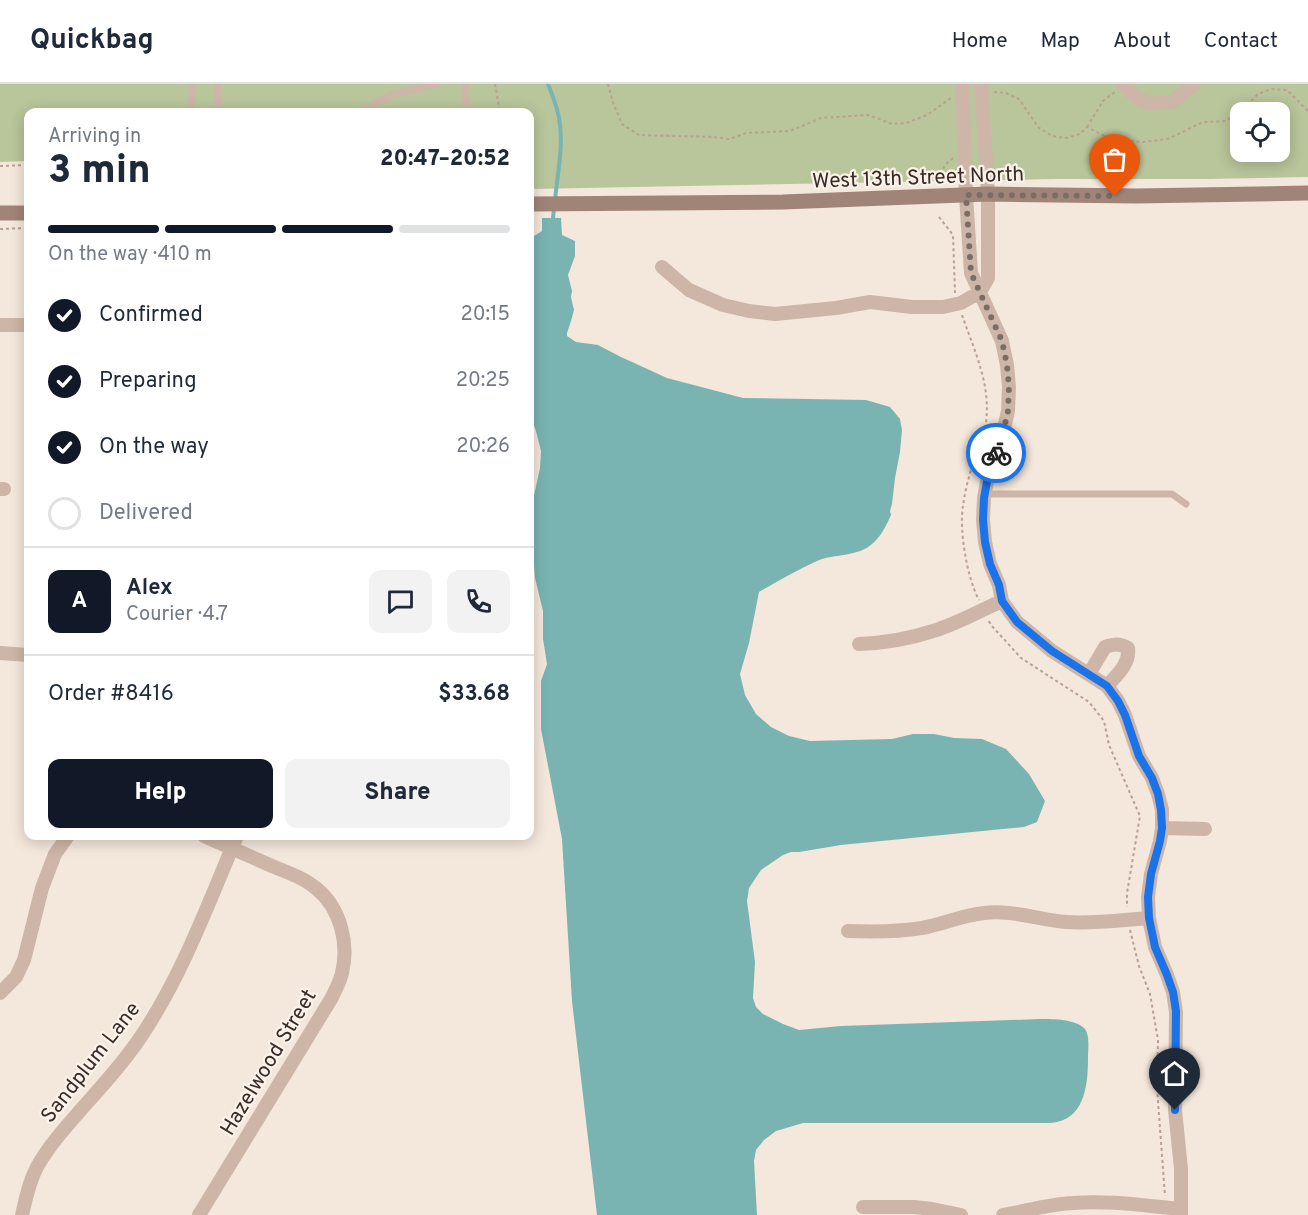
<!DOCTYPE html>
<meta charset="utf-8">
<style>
:root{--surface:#fff;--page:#f2f2f3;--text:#1f2937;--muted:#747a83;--line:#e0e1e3;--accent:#111827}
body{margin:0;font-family:Overpass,sans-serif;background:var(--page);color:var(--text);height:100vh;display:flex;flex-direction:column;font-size:22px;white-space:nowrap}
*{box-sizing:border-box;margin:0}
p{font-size:20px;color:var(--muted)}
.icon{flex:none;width:33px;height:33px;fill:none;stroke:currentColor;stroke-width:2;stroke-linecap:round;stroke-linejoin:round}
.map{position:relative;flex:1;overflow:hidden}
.drawer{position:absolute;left:24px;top:24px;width:510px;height:732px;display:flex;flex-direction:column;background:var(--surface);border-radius:12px;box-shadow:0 3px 15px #0003}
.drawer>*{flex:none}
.buttons{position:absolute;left:1230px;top:18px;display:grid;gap:12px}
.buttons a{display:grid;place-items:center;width:60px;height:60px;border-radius:12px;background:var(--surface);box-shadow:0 3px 15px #0003;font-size:30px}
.pin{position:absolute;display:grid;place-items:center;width:51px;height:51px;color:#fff;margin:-62px -26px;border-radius:50% 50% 50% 0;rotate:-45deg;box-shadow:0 0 6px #0007}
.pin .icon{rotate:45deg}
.courier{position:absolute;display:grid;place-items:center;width:60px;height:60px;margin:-30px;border:4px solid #1a73e8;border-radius:50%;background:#fff;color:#222;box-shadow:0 2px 8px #0007}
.headline em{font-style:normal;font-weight:800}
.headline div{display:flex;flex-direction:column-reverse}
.headline{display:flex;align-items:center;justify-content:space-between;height:102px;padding:0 24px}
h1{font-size:39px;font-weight:800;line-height:45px}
.bar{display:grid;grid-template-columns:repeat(4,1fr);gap:9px 6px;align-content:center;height:72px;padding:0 24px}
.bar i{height:8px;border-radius:4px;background:var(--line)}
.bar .current{background:var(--accent)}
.bar p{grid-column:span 4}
.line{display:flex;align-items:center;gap:15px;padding:0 24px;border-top:2px solid var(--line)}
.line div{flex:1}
.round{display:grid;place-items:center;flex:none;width:63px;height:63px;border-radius:12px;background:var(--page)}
ol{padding:0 24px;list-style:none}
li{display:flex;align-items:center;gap:18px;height:66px}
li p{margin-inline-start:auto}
li .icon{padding:6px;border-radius:50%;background:var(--accent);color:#fff;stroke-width:4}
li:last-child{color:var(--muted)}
li i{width:33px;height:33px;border:3px solid var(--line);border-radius:50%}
.primary-button{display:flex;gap:12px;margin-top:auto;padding:12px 24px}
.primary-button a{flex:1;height:69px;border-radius:12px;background:var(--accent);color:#fff;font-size:24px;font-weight:800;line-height:69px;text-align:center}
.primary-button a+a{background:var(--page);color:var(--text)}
header{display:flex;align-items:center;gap:36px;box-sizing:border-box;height:84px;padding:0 30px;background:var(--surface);border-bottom:2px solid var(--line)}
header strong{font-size:28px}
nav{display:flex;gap:33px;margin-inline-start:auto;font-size:21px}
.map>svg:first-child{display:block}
.green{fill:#b9c59b;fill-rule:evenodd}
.water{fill:#79b4b2}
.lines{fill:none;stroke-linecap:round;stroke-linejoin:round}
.stream{stroke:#79b4b2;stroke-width:4}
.path{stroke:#b9a091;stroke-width:2;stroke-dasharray:3 3;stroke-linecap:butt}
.lane{stroke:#cdb6a7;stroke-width:7}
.street{stroke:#cdb6a7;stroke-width:14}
.secondary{stroke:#a18478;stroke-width:15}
.done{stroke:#7a6d67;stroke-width:6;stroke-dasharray:0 10.8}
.route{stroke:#1a73e8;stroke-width:8}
.labels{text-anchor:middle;stroke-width:4.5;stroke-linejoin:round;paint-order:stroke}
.street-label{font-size:21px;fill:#392c28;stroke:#fbf2e9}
</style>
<header>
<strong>Quickbag</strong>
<nav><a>Home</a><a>Map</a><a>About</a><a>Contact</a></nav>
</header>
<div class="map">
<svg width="1308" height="1131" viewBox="0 0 1308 1131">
<rect width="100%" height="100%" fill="#f4e7dc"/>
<!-- green -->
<path class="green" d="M0,0h1308v93l-102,2h-151l-525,10v-77h-502v49l-28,1zM1240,28h40v40h-40z"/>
<!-- water -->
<path class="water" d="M542,134h19l1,17 13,6v15l-7,19 4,16 -1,6 3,13 -3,11 -4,12v3l9,6 22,3 23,12 46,21 76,20 123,2 24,7 10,12 2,11 -2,22 -5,26 -3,26 -2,7 1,4c-8,18 -17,34 -38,38 -14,4 -22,2 -36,8 -20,9 -39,20 -58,31l-10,51 -9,31 5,21 11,19 15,13 18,9 21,5 82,-2 21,-5h21l20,4 28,1 24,10 23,25 16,27 -8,21 -13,5 -183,18 -42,7h-8l-8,3 -22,15 -12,18 -2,13 8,61 -2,36 3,9 7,7 20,10 16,6 42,-4 200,-7c12,0 35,0 44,10 5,7 3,20 3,28 0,24 -2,59 -31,65 -4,1 -10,1 -14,1h-240l-27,8 -12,9 -8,10 -2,11 3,54h-160l-25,-214 -10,-162 -21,-110v-48l6,-17 -4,-25v-28l-8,-33 -5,-64 10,-46 1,-17 -5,-20 -6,-16v-179h4l8,-5z"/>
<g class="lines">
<!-- stream -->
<path class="stream" d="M548,0c5,13 11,26 12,41 3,25 -3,51 -5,76
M553,134l1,-10"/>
<!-- path -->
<path class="path" d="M495,0l5,28
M608,0l5,19 9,21 17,11 75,2 15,2 17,-6 44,-2 31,-13 47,-3 24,9 14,-1 21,-8 24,-17
M994,8l12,1 13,6 19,28 14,9 14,2 14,-4 7,-7 26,13 30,2 25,-3 35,-17 23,-1 19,-14 13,-13 13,-5 16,1 21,21
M1087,43l16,-26 12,-9
M0,82l28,-1
M940,90l6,-10 7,-6
M939,133l14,18 2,58
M0,145l28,-1
M962,231c12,35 29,69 24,107 -2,15 -8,25 -12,39 -5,14 -9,30 -11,45 -4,24 4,72 16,94
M989,537l2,4 30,33 68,44 15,19 5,24 31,71 -13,77v14
M1130,846l9,36 11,28 8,46 -1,48 8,108"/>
<!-- lane -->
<path class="lane" d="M192,0v28
M218,0v28
M466,0v28
M361,28l3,-3 28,-14 45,-11
M985,410h187l14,10"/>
<!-- street -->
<path class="street" d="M962,0l4,111 5,78 31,68 5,24 2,22 -1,24 -5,22 -15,43 -4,22 -1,22 2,22 5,22 9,21 3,16 15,21 35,29 55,35 11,15 7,14 14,41 13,22 6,16 4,16v18l-2,13 -9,33 -3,23 1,21 6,29 12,28 6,17 3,20 -1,98 6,59v46
M1123,0l14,14 13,6 22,-2 22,-18
M662,183l27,23 34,15 26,6 26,3 61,-6 34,-6 42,5h31l18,-4 19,-11 8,-14v-84l-7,-110
M0,241h28
M0,405h4
M859,560c25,-1 50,-5 74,-13 24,-7 46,-20 69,-30
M0,569l28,2
M1089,590l16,-27c9,-3 14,-4 23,1 2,16 -11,27 -21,38
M1162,744l43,1
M848,847c25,1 49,1 74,-3 21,-4 41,-13 62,-15 23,-4 58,7 82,9 28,2 55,-2 83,-4
M0,909l16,-16 8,-17 18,-72 13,-34 13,-18
M863,1123h51l18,2 29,6
M22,1131c4,-17 7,-33 15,-48 11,-20 27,-38 42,-55 21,-24 43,-47 61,-74 42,-62 68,-134 97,-202
M199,1131l132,-216c4,-8 9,-17 11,-26 7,-29 -1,-64 -25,-84 -13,-11 -30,-17 -45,-23 -23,-10 -45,-20 -68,-30
M1003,1131c24,-4 46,-11 70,-12 36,-3 73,3 108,6"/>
<!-- secondary -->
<path class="secondary" d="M530,120l253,-2 205,-8 148,2 172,-3
M0,129h28"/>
</g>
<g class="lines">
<!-- done -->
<path class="done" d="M996,369l7,-20 5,-22 1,-24 -2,-22 -5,-24 -31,-68 -5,-78 149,1"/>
<!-- route -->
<path class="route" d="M996,369l-8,23 -4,22 -1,22 2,22 5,22 9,21 3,16 15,21 35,29 55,35 11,15 7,14 14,41 13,22 6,16 3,16 1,18 -2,13 -9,33 -3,23 1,21 6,29 12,28 6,17 3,19 -1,99"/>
</g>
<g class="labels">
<!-- street labels -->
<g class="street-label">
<text transform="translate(918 93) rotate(-2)" y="7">West 13th Street North</text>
<text transform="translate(90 978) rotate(-52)" y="7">Sandplum Lane</text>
<text transform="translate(268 978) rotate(-59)" y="7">Hazelwood Street</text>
</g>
</g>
</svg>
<div class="buttons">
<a><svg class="icon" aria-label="locate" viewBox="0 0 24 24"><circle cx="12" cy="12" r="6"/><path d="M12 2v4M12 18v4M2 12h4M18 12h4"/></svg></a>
</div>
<div class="pin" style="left:1115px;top:112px;background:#ea580c"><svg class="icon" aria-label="bag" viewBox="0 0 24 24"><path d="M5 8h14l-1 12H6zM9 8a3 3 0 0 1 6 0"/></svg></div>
<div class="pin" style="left:1175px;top:1026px;background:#1f2937"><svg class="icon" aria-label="home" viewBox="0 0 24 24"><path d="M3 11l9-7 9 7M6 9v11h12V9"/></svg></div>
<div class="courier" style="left:996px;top:369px"><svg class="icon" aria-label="bike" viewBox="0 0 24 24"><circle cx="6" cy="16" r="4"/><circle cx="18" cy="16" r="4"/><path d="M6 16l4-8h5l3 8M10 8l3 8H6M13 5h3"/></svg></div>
<section class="drawer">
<div class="headline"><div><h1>3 min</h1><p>Arriving in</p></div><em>20:47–20:52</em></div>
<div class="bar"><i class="current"></i><i class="current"></i><i class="current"></i><i></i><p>On the way · 410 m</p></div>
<ol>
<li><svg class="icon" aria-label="check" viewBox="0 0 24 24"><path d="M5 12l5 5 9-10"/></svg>Confirmed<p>20:15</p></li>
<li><svg class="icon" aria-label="check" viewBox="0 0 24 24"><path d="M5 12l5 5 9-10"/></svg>Preparing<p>20:25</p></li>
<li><svg class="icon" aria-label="check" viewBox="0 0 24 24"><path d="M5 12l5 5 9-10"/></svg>On the way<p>20:26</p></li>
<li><i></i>Delivered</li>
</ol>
<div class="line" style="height:108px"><b class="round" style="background:var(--accent);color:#fff">A</b><div><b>Alex</b><p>Courier · 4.7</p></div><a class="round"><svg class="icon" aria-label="chat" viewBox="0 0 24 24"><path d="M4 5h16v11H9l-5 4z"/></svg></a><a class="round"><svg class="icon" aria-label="phone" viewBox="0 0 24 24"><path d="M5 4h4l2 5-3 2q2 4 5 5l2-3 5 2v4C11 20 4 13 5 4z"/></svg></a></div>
<div class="line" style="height:78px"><div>Order #8416</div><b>$33.68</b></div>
<div class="primary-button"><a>Help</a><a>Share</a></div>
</section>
</div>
